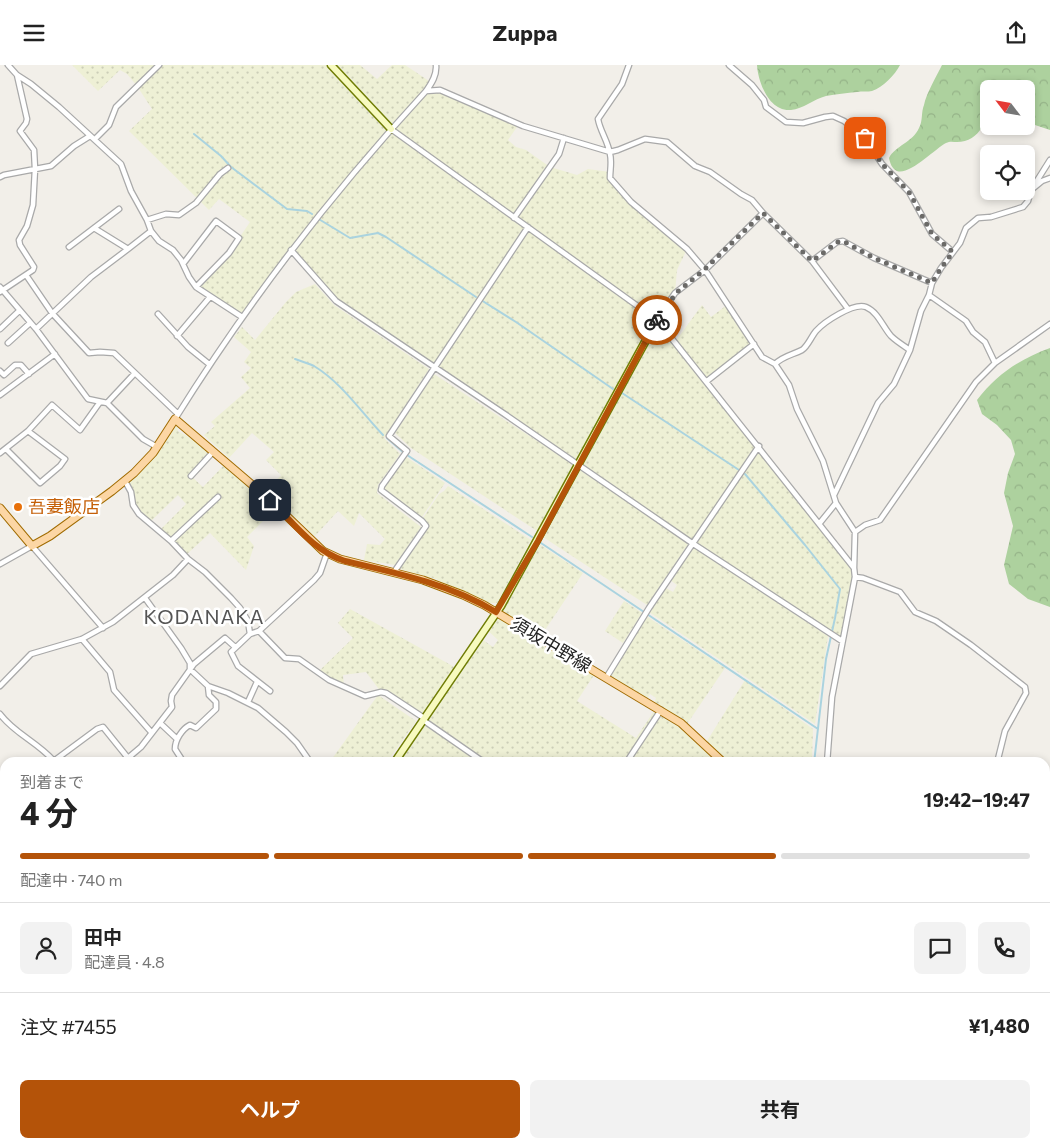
<!DOCTYPE html>
<html lang="ja">
<meta charset="utf-8">
<style>
:root{--surface:#fff;--page:#f2f2f2;--text:#222;--muted:#767676;--line:#e0e0e0;--accent:#b45309}
body{margin:0;font-family:Commissioner,"Noto Sans JP",sans-serif;background:var(--page);color:var(--text);height:100vh;display:flex;flex-direction:column;font-size:19px;white-space:nowrap}
*{box-sizing:border-box;margin:0}
p{font-size:16px;color:var(--muted)}
.icon{flex:none;width:28px;height:28px;fill:none;stroke:currentColor;stroke-width:2;stroke-linecap:round;stroke-linejoin:round}
.map{position:relative;flex:1;overflow:hidden}
.panel{position:absolute;left:0px;top:692px;width:1050px;height:391px;display:flex;flex-direction:column;background:var(--surface);border-radius:15px 15px 0 0;box-shadow:0 2px 8px #0003}
.panel>*{flex:none}
.needle{width:32px;rotate:301deg}
.buttons{position:absolute;left:980px;top:15px;display:grid;gap:10px}
.buttons a{display:grid;place-items:center;width:55px;height:55px;border-radius:8px;background:var(--surface);box-shadow:0 2px 8px #0003;font-size:25px}
.pin{position:absolute;display:grid;place-items:center;width:42px;height:42px;color:#fff;margin:-21px;border-radius:10px;box-shadow:0 2px 8px #0006}
.courier{position:absolute;display:grid;place-items:center;width:50px;height:50px;margin:-25px;border:4px solid #b45309;border-radius:50%;background:#fff;color:#222;box-shadow:0 1px 6px #0007}
.overview em{font-style:normal;font-weight:700}
.overview div{display:flex;flex-direction:column-reverse}
.overview{display:flex;align-items:center;justify-content:space-between;height:85px;padding:0 20px}
h1{font-size:32px;font-weight:700;line-height:38px}
.bar{display:grid;grid-template-columns:repeat(4,1fr);gap:8px 5px;align-content:center;height:60px;padding:0 20px}
.bar i{height:6px;border-radius:4px;background:var(--line)}
.bar .current{background:var(--accent)}
.bar p{grid-column:span 4}
.line{display:flex;align-items:center;gap:12px;padding:0 20px;border-top:1px solid var(--line)}
.line div{flex:1}
.round{display:grid;place-items:center;flex:none;width:52px;height:52px;border-radius:8px;background:var(--page)}
.primary-button{display:flex;gap:10px;margin-top:auto;padding:10px 20px}
.primary-button a{flex:1;height:58px;border-radius:8px;background:var(--accent);color:#fff;font-size:20px;font-weight:700;line-height:58px;text-align:center}
.primary-button a+a{background:var(--page);color:var(--text)}
header{display:flex;justify-content:space-between;align-items:center;height:65px;padding:0 20px;background:var(--surface);font-size:22px;font-weight:700}
.map>svg:first-child{display:block}
.farmland{fill:url(#farmland-dots)}
.forest{fill:url(#forest-crowns)}
.pitch{fill:#88e0be}
.parking{fill:#e2e2e2}
.lines{fill:none;stroke-linecap:round;stroke-linejoin:round}
.stream{stroke:#aad3df;stroke-width:2}
.street-casing{stroke:#a9a9a9;stroke-width:7}
.secondary-casing{stroke:#707d05;stroke-width:9}
.primary-casing{stroke:#a06b00;stroke-width:9}
.street{stroke:#fff;stroke-width:4.5}
.secondary{stroke:#f7fabf;stroke-width:6}
.primary{stroke:#fcd6a4;stroke-width:7}
.rail{stroke:#707070;stroke-width:2;stroke-dasharray:10 10;stroke-linecap:butt}
.done{stroke:#6b6a68;stroke-width:5;stroke-dasharray:0 9}
.route{stroke:#b45309;stroke-width:6}
.food-dot{fill:#e8710a;stroke:#fff;stroke-width:2}
.labels{text-anchor:middle;stroke-width:5;stroke-linejoin:round;paint-order:stroke}
.food-label{font-size:18px;fill:#c56008;stroke:#fff;text-anchor:start}
.street-label{font-size:18px;fill:#222;stroke:#fff}
.quarter-label{font-size:20px;letter-spacing:1px;fill:#555;stroke:#fff}
</style>
<header><svg class="icon" aria-label="menu" viewBox="0 0 24 24"><path d="M4 6h16M4 12h16M4 18h16"/></svg>Zuppa<svg class="icon" aria-label="share" viewBox="0 0 24 24"><path d="M12 15V3M7 8l5-5 5 5M5 13v7h14v-7"/></svg></header>
<div class="map">
<svg width="1050" height="1083" viewBox="0 0 1050 1083">
<defs>
<pattern id="farmland-dots" width="8" height="8" patternUnits="userSpaceOnUse" patternTransform="scale(1.25)"><rect width="8" height="8" fill="#eef0d5"/><path d="M2 2h.1M6 6h.1" fill="none" stroke="#ccceb7" stroke-width="1.8" stroke-linecap="round"/></pattern>
<pattern id="forest-crowns" width="20" height="18" patternUnits="userSpaceOnUse" patternTransform="scale(1.25)"><rect width="20" height="18" fill="#add19e"/><path d="M2 6a3 3 0 1 1 6 0M12 15a3 3 0 1 1 6 0" fill="none" stroke="#95b388"/></pattern>
</defs>
<rect width="100%" height="100%" fill="#f2efe9"/>
<!-- farmland -->
<path class="farmland" d="M72,0h288l17,14 15,-14h13l27,18 -6,7h14l79,34 -11,16 8,7 10,3 24,17 27,8 11,-6 22,3v6l21,24 56,47 -10,21 -2,23 -18,27 18,22 27,-37 9,12 16,-12 27,39 -47,37 147,187 1,9 -13,64 -506,-340 -44,-51 -50,67 -46,-30 33,-34 21,-31 -31,-23 -10,11 -80,-79 23,-22 -15,-23 -10,-12 -7,-4 -22,21z
M315,219l19,21 95,64 -45,69 16,16 -22,31 -1,8 44,34 -26,38 -31,-5 3,-16 13,1 5,-6 -26,-26 -5,13 -16,-15 -23,25 -48,-45 14,-16 -15,-15 8,-8 -22,-19 -23,25 -25,-23 11,-9 -4,-4 39,-34 -9,-11 10,-9 -7,-6 7,-10 -17,-15 8,-10 13,13 31,-38 10,-10z
M434,309l140,91 -37,66 -126,-83 -16,-15z
M175,354l3,12 35,21 -22,24 12,11 23,-24 51,44 -30,30 7,9 -8,24 -36,-37 -25,23 -26,-25 27,-27 -8,-9 -29,28 -16,-18 -2,-13 -6,-11 9,-8z
M406,392l39,26 -25,37 -36,-28v-5z
M580,405l109,73 -42,62 -104,-68z
M448,421l83,54 -34,63h-7l-57,-25 -37,-10 29,-42 -4,-5 18,-27 5,-3z
M536,477l47,31 -42,63 -38,-23 -1,-8z
M693,482l135,89 -13,88 -166,-112 17,-24 7,4 4,-7 -7,-5z
M624,536l18,12 -19,30 -18,-12z
M350,544l108,60 21,-32 14,10 5,-7 -13,-12 11,-16 100,60 -19,29 59,37 20,-30 3,7 21,13 37,34h-323l30,-43 -38,-26 -5,-1 -15,-20 -23,3 1,12 -26,-15 35,-34 -15,-15z
M646,551l79,52 -38,56 -33,-21 2,-5 -6,-4 -3,5 -38,-23z
M745,615l68,49 -1,30 -2,3h-84l-19,-21z
M378,630l38,26 -29,41 -58,1z
M0,1007l5,3v43l-5,-3z
M41,1079h90l-3,4h-81z
M134,1079h56l3,4h-62z
M213,1079h325l-2,4h-320z"/>
<!-- forest -->
<path class="forest" d="M757,0h143c-5,10 -17,22 -28,26 -4,1 -10,0 -15,1 -10,1 -21,2 -31,4 -12,3 -23,13 -35,14 -22,2 -33,-28 -34,-45z
M942,0h108v65l-24,-8v-33h-37v36l-7,2c-5,9 -14,15 -25,15 -4,0 -7,-1 -11,1 -10,5 -37,33 -49,28 -5,-2 -7,-8 -8,-13 6,-12 24,-16 30,-30 4,-7 2,-16 5,-23 2,-11 13,-30 18,-40z
M1050,283v259l-22,-8 -19,-15 -5,-19 9,-39 -9,-33 4,-20 7,-19 -4,-14 -14,-15 -15,-11 -5,-14c20,-26 43,-41 73,-52z"/>
<!-- pitch -->
<path class="pitch" d="M5,921v89l-5,-3v-78z"/>
<!-- parking -->
<path class="parking" d="M0,866l5,6v49l-5,8z"/>
<g class="lines">
<!-- stream -->
<path class="stream" d="M194,69l27,22 10,11 56,42 20,2 5,3
M317,153l33,20 28,-5 8,4 90,60
M481,235l35,22 97,67
M295,294c6,2 13,4 19,7 28,17 47,46 69,69
M622,328l117,77
M387,373l17,15 128,84
M745,409l60,71 35,44 -5,29 -9,41 -12,104
M538,476l106,71
M647,549l171,115
M1045,837l5,4
M541,1083l1,-4"/>
<!-- street casing -->
<g class="street-casing">
<path id="street" d="M8,0l9,10 14,9 28,23 62,57 10,27 16,29 4,11 8,10 14,9 8,10 8,17 7,10 46,30
M629,0l-7,19 -24,35c2,12 10,22 12,35 2,8 0,16 0,24l21,24 56,47 18,21 57,87 13,7 14,21 8,24 26,52 13,42 19,29 -1,36
M729,0l23,20 12,15 2,7 20,15 17,1 22,-6 8,-1 11,5 21,17 17,26 27,28 23,42 21,18
M426,26l14,-1 83,36 87,26 8,-2 27,-11 22,3 28,24 15,6 31,22 11,6 11,13 49,48 36,48
M391,64l266,191 197,248 1,9 -23,120 -5,66
M95,74l14,-14 7,-18 43,-42
M0,112l4,-2 47,-9 23,-20 16,-10
M1033,122l17,-27
M514,153l45,-64 5,-16
M147,155l19,-6 13,1 17,-12 24,-29 8,-6
M94,163l34,21 23,-18
M69,182l50,-38
M291,185l45,51 167,112 189,130 150,98
M812,196l25,-19 6,-1 31,17 58,25
M183,199l33,-43 23,17 -10,15 -33,34
M26,210l26,38 37,40 11,-1 14,1 64,61
M0,222l36,42 52,70 19,4 36,36 14,8
M0,227l33,-22 1,-3 -14,-22 -1,-5 8,-14 6,-21 2,-36 -1,-19 -14,-19 6,-8 1,-4 -10,-44
M929,230l37,26 7,11 12,10 10,21
M158,249l30,33 21,17
M657,255l18,-27 30,-23 58,-57
M0,264l19,-18
M36,264l55,-52 37,-28
M177,271l33,-39
M8,278l22,-20
M775,299c8,-8 17,-9 27,-14 6,-4 9,-13 14,-19 8,-9 38,-29 50,-24 12,5 17,20 25,29 5,5 13,10 19,14
M0,306l4,4 11,-10h6l8,9
M707,316l47,-37
M0,330l55,-41
M107,338l28,-30
M175,354c74,-119 156,-225 251,-328 6,-8 11,-16 10,-26
M6,384l34,34 20,-17 5,-7 -37,-28
M0,388l28,-22 24,-26 28,25 20,-28
M191,411l22,-24
M125,416l6,11 2,13 6,9 32,27 17,18 17,13 26,26 9,10 8,13 2,13
M834,430l44,-92 16,-19 16,-34 11,-39 8,-16 3,-12 9,-15 19,-25 6,-15 12,-10 13,-1 32,-10 5,-6 3,-11 11,-9 8,-3
M819,459l17,-21
M855,467l10,-7 15,-5 96,-138 19,-19 55,-39
M171,476l47,-44
M327,488l-7,20 -6,7 -55,51 26,27 14,1 30,21 36,16 16,-4 5,1 38,25
M0,499l32,-18 71,82
M394,507l32,-46 -4,-5 -41,-31 1,-4 25,-35 -18,-15 139,-209
M855,512l8,1 37,14 15,20 21,9 35,24 54,42 1,6 -21,38 -8,32
M145,533l36,50 9,15v7l3,2 15,14 20,7 30,15 28,24 11,11 14,20
M259,566l-9,3 -19,18 7,14 32,25
M82,574l28,33 4,18 38,43
M606,613l43,-70 110,-162
M0,621l31,-32 51,-15 31,-17 60,-47 15,-16
M248,637l9,-20
M0,649c14,19 37,28 53,46
M423,655l62,43
M160,658l17,16
M51,698l46,-34 6,-2 25,31 13,-11 31,-40 -1,-6 1,-6 22,-31 31,-26 10,9
M184,698l-9,-14c0,-9 7,-20 15,-24l6,3 20,-19v-7l-7,-7 -1,-9
M626,698l35,-53
M0,739l5,-2
M0,769l5,6
M0,849l5,-4
M1045,977h5
M0,1049l5,4
M42,1079l6,4
M194,1079l3,4
M213,1079l3,4
M440,1079l6,4
M993,1079l25,4
M363,1083l3,-4
M536,1083l2,-4
M933,1083l1,-4"/>
</g>
<!-- secondary casing -->
<g class="secondary-casing">
<path id="secondary" d="M331,0l60,64
M394,698l107,-157 156,-286
M1045,912l5,14
M776,1079v4
M128,1083l3,-4"/>
</g>
<!-- primary casing -->
<g class="primary-casing">
<path id="primary" d="M0,443l32,38 18,-10 62,-45 22,-18 19,-20 22,-34 95,81 53,51 17,8 83,21 40,15 21,10 197,118 43,40
M1045,848l5,4"/>
</g>
<!-- street -->
<use href="#street" class="street"/>
<!-- secondary -->
<use href="#secondary" class="secondary"/>
<!-- primary -->
<use href="#primary" class="primary"/>
<!-- rail -->
<path class="rail" d="M0,743l5,8
M205,1079l2,4"/>
</g>
<g class="lines">
<!-- done -->
<path class="done" d="M657,255l19,-27 28,-23 59,-57 49,48 26,-19 5,-1 31,17 58,25 9,-15 12,-16 -21,-18 -23,-42 -27,-28 -17,-26"/>
<!-- route -->
<path class="route" d="M270,435c23,22 43,51 75,61 52,12 104,23 151,51l42,-71 119,-221"/>
</g>
<!-- markers -->
<circle class="food-dot" cx="18" cy="442" r="5"/>
<g class="labels">
<!-- food labels -->
<g class="food-label">
<text x="28" y="448">吾妻飯店</text>
</g>
<!-- street labels -->
<g class="street-label">
<text transform="translate(551 580) rotate(31)" y="6">須坂中野線</text>
</g>
<!-- quarter labels -->
<g class="quarter-label">
<text x="204" y="559">KODANAKA</text>
</g>
</g>
</svg>
<div class="buttons">
<a><svg class="needle" viewBox="-14 -14 28 28"><path d="M0-13l5 13h-10z" fill="#e53935"/><path d="M0 13l5-13h-10z" fill="#767676"/></svg></a>
<a><svg class="icon" aria-label="locate" viewBox="0 0 24 24"><circle cx="12" cy="12" r="6"/><path d="M12 2v4M12 18v4M2 12h4M18 12h4"/></svg></a>
</div>
<div class="pin" style="left:865px;top:73px;background:#ea580c"><svg class="icon" aria-label="bag" viewBox="0 0 24 24"><path d="M5 8h14l-1 12H6zM9 8a3 3 0 0 1 6 0"/></svg></div>
<div class="pin" style="left:270px;top:435px;background:#1f2937"><svg class="icon" aria-label="home" viewBox="0 0 24 24"><path d="M3 11l9-7 9 7M6 9v11h12V9"/></svg></div>
<div class="courier" style="left:657px;top:255px"><svg class="icon" aria-label="bike" viewBox="0 0 24 24"><circle cx="6" cy="16" r="4"/><circle cx="18" cy="16" r="4"/><path d="M6 16l4-8h5l3 8M10 8l3 8H6M13 5h3"/></svg></div>
<section class="panel">
<div class="overview"><div><h1>4 分</h1><p>到着まで</p></div><em>19:42–19:47</em></div>
<div class="bar"><i class="current"></i><i class="current"></i><i class="current"></i><i></i><p>配達中 · 740 m</p></div>
<div class="line" style="height:90px"><a class="round"><svg class="icon" aria-label="person" viewBox="0 0 24 24"><circle cx="12" cy="8" r="4"/><path d="M4 21q1-7 8-7t8 7"/></svg></a><div><b>田中</b><p>配達員 · 4.8</p></div><a class="round"><svg class="icon" aria-label="chat" viewBox="0 0 24 24"><path d="M4 5h16v11H9l-5 4z"/></svg></a><a class="round"><svg class="icon" aria-label="phone" viewBox="0 0 24 24"><path d="M5 4h4l2 5-3 2q2 4 5 5l2-3 5 2v4C11 20 4 13 5 4z"/></svg></a></div>
<div class="line" style="height:65px"><div>注文 #7455</div><b>¥1,480</b></div>
<div class="primary-button"><a>ヘルプ</a><a>共有</a></div>
</section>
</div>
